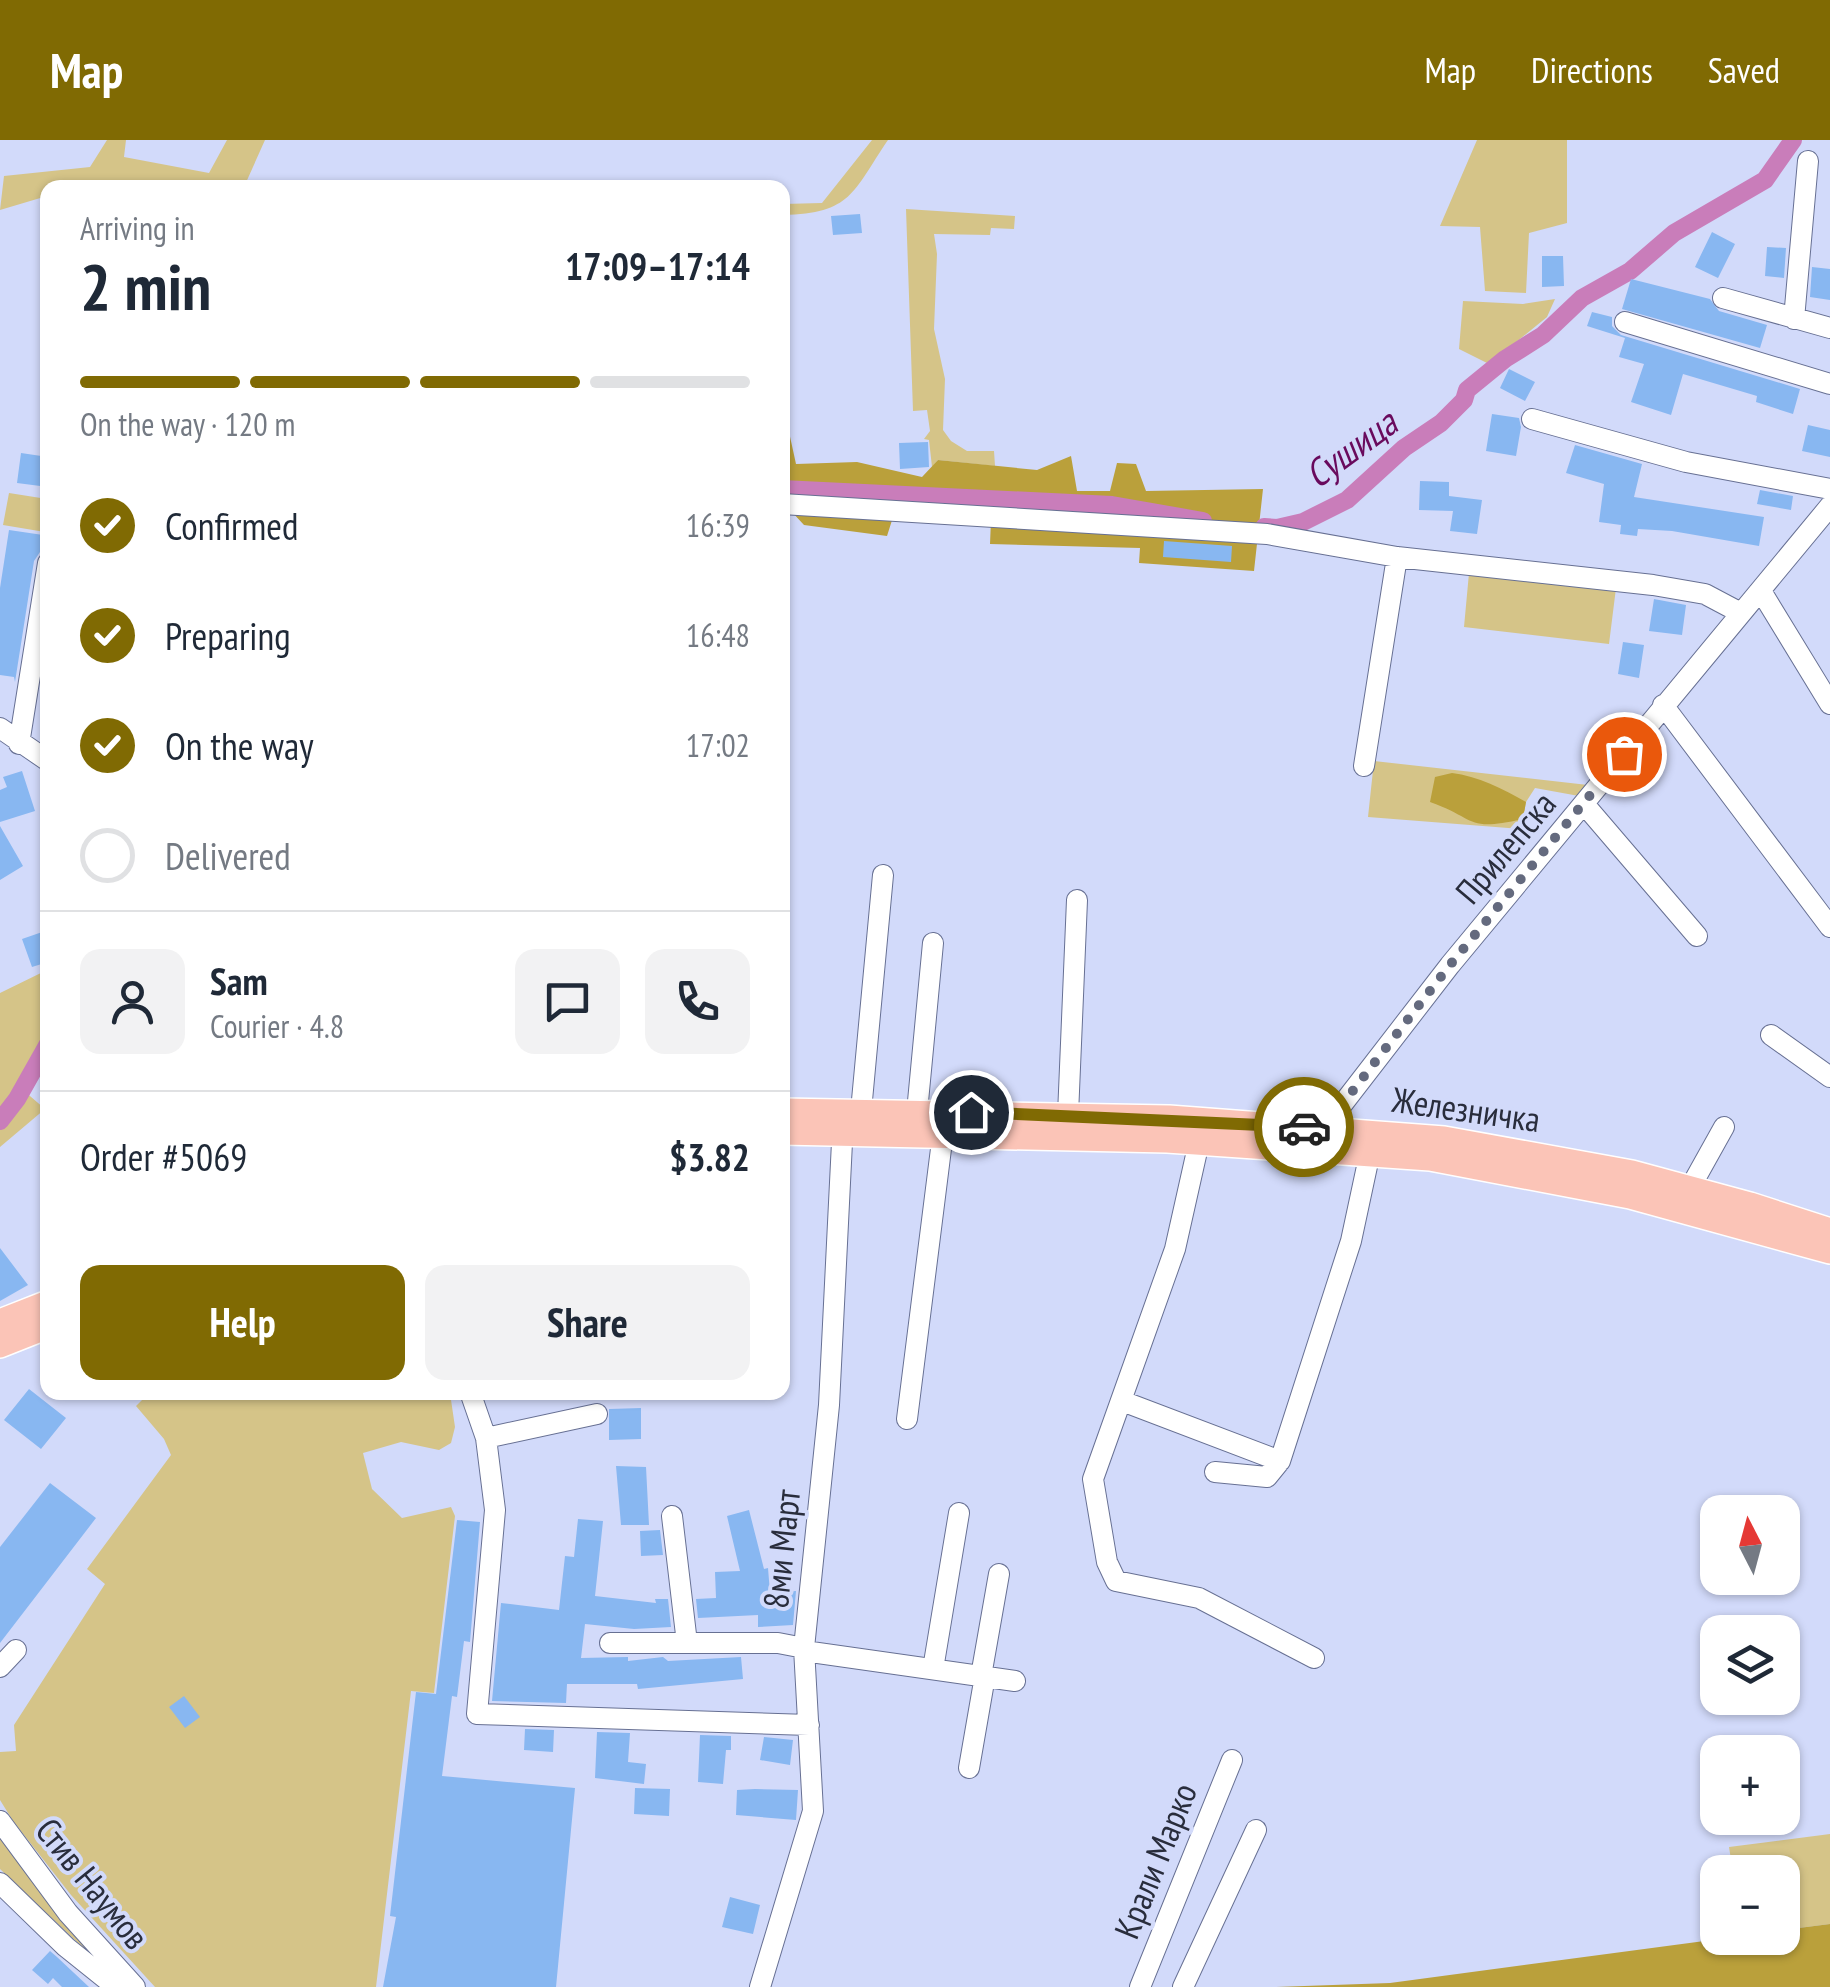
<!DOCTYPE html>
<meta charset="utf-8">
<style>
:root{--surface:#fff;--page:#f2f2f3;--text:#1f2937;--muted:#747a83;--line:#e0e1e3;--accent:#806a03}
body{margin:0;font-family:"PT Sans Narrow",sans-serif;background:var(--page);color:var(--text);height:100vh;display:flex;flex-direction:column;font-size:38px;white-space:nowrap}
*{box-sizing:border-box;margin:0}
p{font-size:32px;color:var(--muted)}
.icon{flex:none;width:55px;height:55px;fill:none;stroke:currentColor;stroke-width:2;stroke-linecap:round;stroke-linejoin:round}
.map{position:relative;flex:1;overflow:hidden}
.sheet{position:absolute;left:40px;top:40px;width:750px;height:1220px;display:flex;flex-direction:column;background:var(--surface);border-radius:20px;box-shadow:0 2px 8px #0004}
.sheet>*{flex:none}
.needle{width:65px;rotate:354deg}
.buttons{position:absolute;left:1700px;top:1355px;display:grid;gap:20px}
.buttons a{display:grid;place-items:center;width:100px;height:100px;border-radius:20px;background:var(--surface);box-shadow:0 2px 8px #0004;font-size:50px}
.pin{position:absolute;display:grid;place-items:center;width:85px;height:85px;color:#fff;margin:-42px;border:5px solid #fff;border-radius:50%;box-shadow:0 2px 10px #0007}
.courier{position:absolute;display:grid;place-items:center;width:100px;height:100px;margin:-50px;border:8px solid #806a03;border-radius:50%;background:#fff;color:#222;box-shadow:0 2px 12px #0007}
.summary em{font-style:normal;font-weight:700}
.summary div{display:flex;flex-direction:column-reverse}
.summary{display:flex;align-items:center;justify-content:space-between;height:170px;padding:0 40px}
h1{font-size:65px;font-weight:700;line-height:75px}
.bar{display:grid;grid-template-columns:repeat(4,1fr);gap:15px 10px;align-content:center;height:120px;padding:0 40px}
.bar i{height:12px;border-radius:8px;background:var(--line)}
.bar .on{background:var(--accent)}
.bar p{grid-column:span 4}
.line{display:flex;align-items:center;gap:25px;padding:0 40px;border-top:2px solid var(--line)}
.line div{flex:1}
.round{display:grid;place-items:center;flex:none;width:105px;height:105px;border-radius:20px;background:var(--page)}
ol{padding:0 40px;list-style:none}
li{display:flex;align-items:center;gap:30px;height:110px}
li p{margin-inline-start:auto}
li .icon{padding:10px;border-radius:50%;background:var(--accent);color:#fff;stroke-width:4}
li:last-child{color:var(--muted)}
li i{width:55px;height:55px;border:5px solid var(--line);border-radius:50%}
.primary-button{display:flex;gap:20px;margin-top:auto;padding:20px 40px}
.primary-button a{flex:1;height:115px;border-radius:20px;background:var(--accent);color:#fff;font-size:40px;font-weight:700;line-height:115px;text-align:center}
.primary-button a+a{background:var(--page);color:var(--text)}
header{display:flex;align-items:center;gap:60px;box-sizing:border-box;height:140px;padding:0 50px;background:var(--accent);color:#fff}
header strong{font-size:48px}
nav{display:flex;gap:55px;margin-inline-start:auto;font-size:35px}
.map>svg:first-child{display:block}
.green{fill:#d5c488}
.forest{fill:#baa03b}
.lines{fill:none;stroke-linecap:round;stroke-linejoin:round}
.canal{stroke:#c97dba;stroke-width:18}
.building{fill:#88b7f1}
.minor-casing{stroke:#677093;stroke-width:22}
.major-casing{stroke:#fff;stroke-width:28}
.minor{stroke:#fff;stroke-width:20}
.major{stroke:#fbc4b7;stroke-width:25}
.done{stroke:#646a7e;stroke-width:10;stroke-dasharray:0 18}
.route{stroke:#806a03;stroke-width:12}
.labels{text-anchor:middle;stroke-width:8;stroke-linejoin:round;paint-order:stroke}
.street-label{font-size:35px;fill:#292d3c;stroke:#d2dafa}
.water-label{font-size:38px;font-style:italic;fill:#690a5d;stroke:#d2dafa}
</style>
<header>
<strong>Map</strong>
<nav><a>Map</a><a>Directions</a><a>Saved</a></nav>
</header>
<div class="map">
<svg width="1830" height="1847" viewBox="0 0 1830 1847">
<rect width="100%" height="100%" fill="#d2dafa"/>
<!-- green -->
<path class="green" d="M107,0h19l-2,17 85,16 18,-33h38l-21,47 -196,1 -1,8 -47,14 4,-34 86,-9z
M872,0h16c-36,53 -36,73 -105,75v-11l39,-1z
M1477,0h90v83l-38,10 -3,60 -41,-2 -5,-64 -40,-1z
M906,69l109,7 -1,13 -23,-1 -1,7 -56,-1 3,20 -3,75 11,50 -2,51 8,11 16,10h27l1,15 -57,-6 -6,7 -3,-27 -5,-1 6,-8 -3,-21 -14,1z
M1555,159l-8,18 -58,47 -30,-15 4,-48 60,3z
M9,353l38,6 -2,33 -42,-7z
M1469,433l147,15 -7,56 -145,-17z
M1374,621l214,24 -9,11 -44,-8 -9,14 -5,27 -153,-12z
M47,830v94l-24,26 22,19 -45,38v-154z
M149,1253h301l5,34 -4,16 -12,7 -38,-8 -38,11 9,36 30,29 49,-11 4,9 -21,177 -23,-2 -35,296h-221l-84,-92 -58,-74 -13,-21v-48l16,-1 -2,-26 91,-141 -18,-15 84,-114 -7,-16 -28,-33z
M0,1690l130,155 -53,-43 -77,-73z
M1830,1694v90l-47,6 -1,-58h-49l-4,-25z"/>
<!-- forest -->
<path class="forest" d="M789,292l7,32 61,-2 65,15 16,-17 99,10 34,-14 6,35h33l7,-28 19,1 10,27 117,-2 -9,82 -115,-8 1,-15 -150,-4 1,-24 -97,-6 -7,22 -83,-11 -13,-14 -8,-2v-75z
M1452,633c25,3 52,16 74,29l-3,17c-58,13 -45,0 -93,-17l5,-25z
M1830,1784v63h-554l114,-4 337,-45h55l1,-8z"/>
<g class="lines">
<!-- canal -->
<path class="canal" d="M782,349l330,16 91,16
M1264,387l13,1 26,-6 44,-22 57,-52 37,-25 23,-23 3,-10 38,-31 38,-24 39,-37 48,-27 44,-38 91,-53 28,-40
M0,981l17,-22 31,-55"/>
</g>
<!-- building -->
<path class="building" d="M860,74l2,19 -29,2 -2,-19z
M1712,92l23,12 -17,34 -23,-11z
M1767,107l19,1 -2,30 -19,-2z
M1542,116h21l1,30 -22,1z
M1812,127l18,2v31l-20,-3z
M1631,139l79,20 9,12 48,14 -7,23 -138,-39z
M1592,172l20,5v9l9,9 179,54 -7,25 -37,-12 1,-6 -74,-22 -12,41 -40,-13 13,-38 -25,-7 6,-19 -38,-12z
M1509,229l26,13 -10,19 -25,-13z
M1492,274l27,4 2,9 -5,29 -30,-5z
M1808,285l22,5v27l-28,-6z
M928,302l1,25 -29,2 -1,-26z
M1575,305l67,19 -8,33 130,20 -5,29 -87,-15 -34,-2 -1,7 -17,-2 1,-9 -22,-3 5,-38 -38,-11z
M21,313l27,4v30l-31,-4z
M1420,341l29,1v14l33,4 -5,34 -27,-3 3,-20 -34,-1z
M1760,350l33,6 -2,14 -34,-6z
M9,390l34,5 -3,17 -6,9 -19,121 -1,-5 -14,-2v-87z
M1164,401l68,5 -1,16 -68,-5z
M1654,459l32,6 -4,30 -33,-4z
M1623,502l21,3 -5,33 -21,-4z
M22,631l13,40 -35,11v-32l7,-3 -4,-10z
M0,686l23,40 -23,14z
M48,790v32l-16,5 -10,-28z
M0,1108l28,37 -28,16z
M29,1249l37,29 -25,31 -37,-29z
M641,1268v31l-32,1v-31z
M616,1326l30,1 3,58h-28z
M50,1343l46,35 -96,125v-96z
M749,1370l15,59 4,-1 2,25 26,-2 -3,34 -35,2v-12l-60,3 -2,-19 20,-1 -1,-26 25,-1 -13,-55z
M578,1379l25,2 -8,75 61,7 -1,-4h13l3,28 -37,2 -49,-5 -4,34 47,-1v4l35,-4 5,4 73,-4 2,22 -105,10 -1,-5h-70l-1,19 -74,-2 9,-98 58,7 6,-54 9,1z
M457,1380l23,2 -10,120 -6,-1 -7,56 -5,-1 -10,80 133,12 -19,199h-173l13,-70 -6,-1 26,-224 20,2z
M660,1390l3,25 -22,1 -1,-25z
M184,1556l16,21 -15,11 -16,-21z
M525,1589l29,1 -1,22 -29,-2z
M597,1592l33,1 -2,29 18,2 -2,20 -49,-6z
M700,1595l31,1v14h-5l-3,34 -25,-2z
M764,1597l29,3 -3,25 -30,-5z
M635,1648l35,1 -1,27 -35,-2z
M755,1649l43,1 -2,30 -60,-5 1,-25z
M730,1757l30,8 -7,29 -31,-7z
M50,1811l7,6 32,30h-27l-9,-9 -5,6 -16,-14z"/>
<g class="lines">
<!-- minor casing -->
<g class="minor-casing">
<path id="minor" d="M1723,158l107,30
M1794,179l14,-158
M1625,182l205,62
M1532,279l154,43 144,27
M782,364l485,30 130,23 256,28 52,9 34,18
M1761,451l69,113
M1663,565l167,222
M0,588l48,33
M19,604l29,-181
M1364,626l33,-209
M1584,664l113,132
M1771,895l59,42
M861,971l22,-236
M917,972l16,-169
M1068,975l9,-215
M1199,1002l-24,107 -82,230 14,83 9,19 83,17 115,60
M1331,1003l7,-33 112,-145 380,-459
M1690,1048l34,-61
M470,1252l16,46 9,72 -18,204 332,11
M1122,1261l158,60
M907,1279l36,-286
M486,1298l111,-24
M1215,1332l52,5 13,-16 71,-220 21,-98
M672,1376l15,127
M610,1503h168l26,5
M804,1511l211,30
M0,1527l16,-17
M933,1529l26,-156
M981,1536l18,-102
M969,1628l16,-92
M0,1681l68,92 67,74
M0,1743l66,64 50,40
M760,1847l53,-176 -9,-163 25,-243 14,-283
M1140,1847l92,-227
M1183,1847l73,-157"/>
</g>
<!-- major casing -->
<g class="major-casing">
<path id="major" d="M782,971l387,7 275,21 188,34 118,32 80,26
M782,992l385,8 263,18 200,38 200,55
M0,1182l48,-19
M0,1205l48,-19"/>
</g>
<!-- minor -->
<use href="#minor" class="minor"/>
<!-- major -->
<use href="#major" class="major"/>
</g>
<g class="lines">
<!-- done -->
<path class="done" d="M1304,987l29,1 5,-18 112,-145 174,-211"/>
<!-- route -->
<path class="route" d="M971,972l333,15"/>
</g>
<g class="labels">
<!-- street labels -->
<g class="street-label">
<text transform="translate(1506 708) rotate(-50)" y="12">Прилепска</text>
<text transform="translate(1466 970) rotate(8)" y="12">Железничка</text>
<text transform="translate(782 1409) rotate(-84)" y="12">8ми Март</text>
<text transform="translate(1156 1721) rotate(-68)" y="12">Крали Марко</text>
<text transform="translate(92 1744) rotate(51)" y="12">Стив Наумов</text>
</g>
<!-- water labels -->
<g class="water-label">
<text transform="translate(1351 309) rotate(-36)" y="13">Сушица</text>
</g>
</g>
</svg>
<div class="buttons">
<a><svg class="needle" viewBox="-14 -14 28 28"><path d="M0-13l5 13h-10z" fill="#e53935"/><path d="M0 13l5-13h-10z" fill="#747a83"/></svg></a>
<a><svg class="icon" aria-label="layers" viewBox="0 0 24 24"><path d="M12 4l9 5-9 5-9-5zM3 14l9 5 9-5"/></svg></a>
<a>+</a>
<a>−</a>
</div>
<div class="pin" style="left:1624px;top:614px;background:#ea580c"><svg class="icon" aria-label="bag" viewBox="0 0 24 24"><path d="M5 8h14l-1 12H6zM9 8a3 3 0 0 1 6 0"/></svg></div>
<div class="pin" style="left:971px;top:972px;background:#1f2937"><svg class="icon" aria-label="home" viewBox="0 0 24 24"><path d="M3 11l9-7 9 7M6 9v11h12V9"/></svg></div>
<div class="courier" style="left:1304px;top:987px"><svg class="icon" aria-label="car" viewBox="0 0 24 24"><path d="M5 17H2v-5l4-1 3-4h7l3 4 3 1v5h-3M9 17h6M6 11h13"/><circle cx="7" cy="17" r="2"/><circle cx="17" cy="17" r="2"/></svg></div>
<section class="sheet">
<div class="summary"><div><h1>2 min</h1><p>Arriving in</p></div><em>17:09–17:14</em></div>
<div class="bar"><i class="on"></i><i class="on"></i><i class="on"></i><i></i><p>On the way · 120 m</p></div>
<ol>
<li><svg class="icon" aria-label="check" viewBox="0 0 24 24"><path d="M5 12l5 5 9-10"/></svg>Confirmed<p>16:39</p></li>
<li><svg class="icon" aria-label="check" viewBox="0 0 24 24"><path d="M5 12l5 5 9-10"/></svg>Preparing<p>16:48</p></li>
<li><svg class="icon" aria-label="check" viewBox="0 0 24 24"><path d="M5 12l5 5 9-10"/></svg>On the way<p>17:02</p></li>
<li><i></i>Delivered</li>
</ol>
<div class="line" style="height:180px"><a class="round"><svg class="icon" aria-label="person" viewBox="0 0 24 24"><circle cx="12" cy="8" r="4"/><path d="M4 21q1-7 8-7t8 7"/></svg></a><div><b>Sam</b><p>Courier · 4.8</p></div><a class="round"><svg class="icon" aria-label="chat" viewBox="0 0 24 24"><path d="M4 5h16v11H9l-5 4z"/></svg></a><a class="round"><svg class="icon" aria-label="phone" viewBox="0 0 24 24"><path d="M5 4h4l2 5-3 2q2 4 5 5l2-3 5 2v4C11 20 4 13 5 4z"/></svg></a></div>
<div class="line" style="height:130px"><div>Order #5069</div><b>$3.82</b></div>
<div class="primary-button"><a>Help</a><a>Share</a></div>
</section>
</div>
